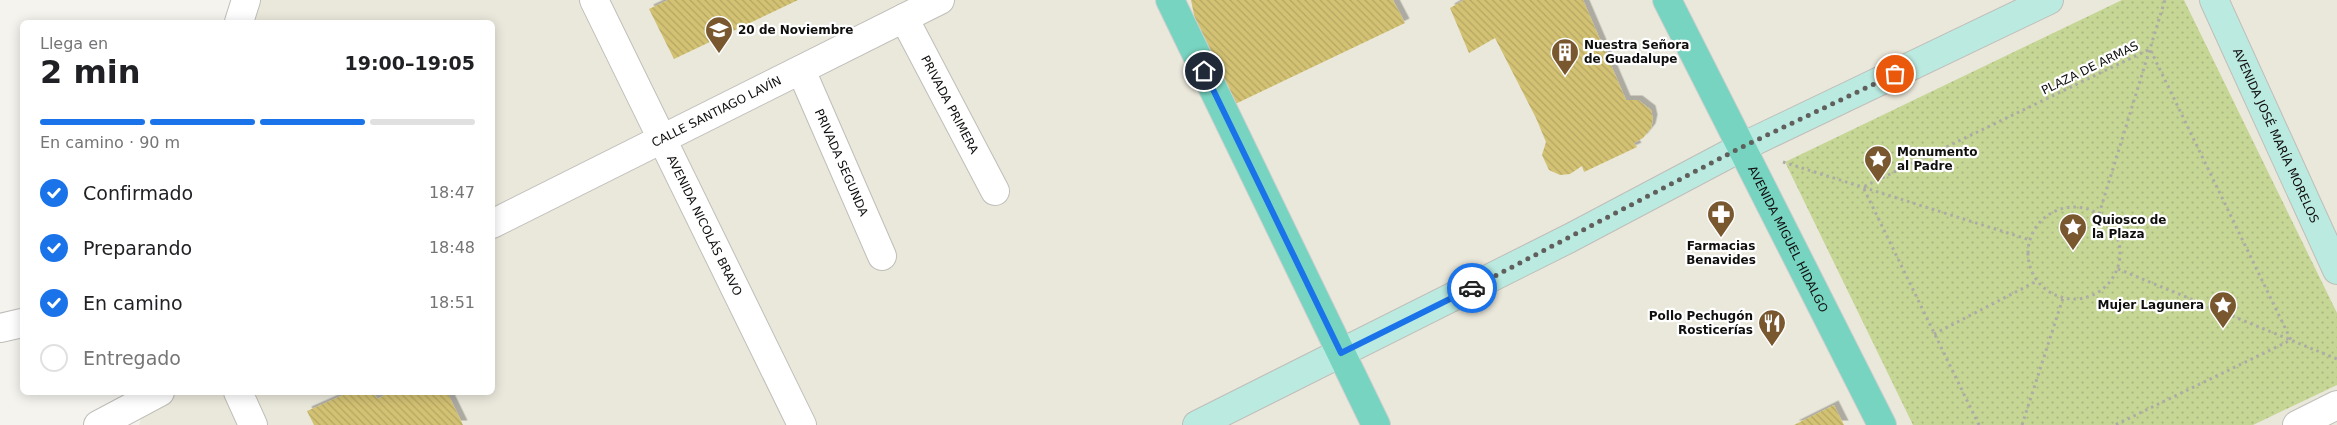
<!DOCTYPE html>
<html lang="es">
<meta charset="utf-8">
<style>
:root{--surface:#fff;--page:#f6f6f6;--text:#202124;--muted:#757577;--line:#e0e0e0;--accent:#1a73e8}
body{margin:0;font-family:"DejaVu Sans",sans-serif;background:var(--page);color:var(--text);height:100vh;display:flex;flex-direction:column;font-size:19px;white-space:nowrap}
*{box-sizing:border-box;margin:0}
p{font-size:16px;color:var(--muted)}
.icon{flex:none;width:28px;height:28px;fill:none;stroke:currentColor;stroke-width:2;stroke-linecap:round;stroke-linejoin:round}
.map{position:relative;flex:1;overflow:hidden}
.drawer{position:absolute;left:20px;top:20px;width:475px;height:375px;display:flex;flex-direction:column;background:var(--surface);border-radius:8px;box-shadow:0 2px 12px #0003}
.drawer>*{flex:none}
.pin{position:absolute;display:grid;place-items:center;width:42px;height:42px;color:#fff;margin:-21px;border:2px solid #fff;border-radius:50%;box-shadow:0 1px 5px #0007}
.courier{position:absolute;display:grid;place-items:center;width:50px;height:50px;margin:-25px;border:4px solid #1a73e8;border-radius:50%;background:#fff;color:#222;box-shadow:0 1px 6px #0007}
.overview em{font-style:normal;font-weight:800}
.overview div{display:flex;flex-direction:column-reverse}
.overview{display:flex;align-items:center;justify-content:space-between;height:85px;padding:0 20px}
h1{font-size:32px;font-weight:800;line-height:38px}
.bar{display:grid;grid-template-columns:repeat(4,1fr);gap:8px 5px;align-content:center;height:60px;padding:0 20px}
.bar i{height:6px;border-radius:4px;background:var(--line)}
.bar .selected{background:var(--accent)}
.bar p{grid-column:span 4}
ol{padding:0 20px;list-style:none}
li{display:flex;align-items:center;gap:15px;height:55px}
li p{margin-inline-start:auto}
li .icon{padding:5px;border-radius:50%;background:var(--accent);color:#fff;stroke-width:4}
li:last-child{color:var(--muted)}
li i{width:28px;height:28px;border:2px solid var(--line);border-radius:50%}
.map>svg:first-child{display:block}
.built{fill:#eae8db}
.park{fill:url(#park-dots)}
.building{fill:url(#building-back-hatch);filter:url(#shadow)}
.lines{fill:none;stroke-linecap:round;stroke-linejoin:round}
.street-casing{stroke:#bfbeb9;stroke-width:30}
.secondary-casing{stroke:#bfbeb9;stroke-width:30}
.primary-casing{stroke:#cfcfcf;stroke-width:30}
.path{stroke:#acaba7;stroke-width:3;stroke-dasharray:2.5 4;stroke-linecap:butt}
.street{stroke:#fff;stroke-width:28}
.secondary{stroke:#bbeae0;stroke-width:28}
.primary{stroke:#77d4c0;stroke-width:28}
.done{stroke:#605f5c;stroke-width:5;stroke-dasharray:0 9}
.route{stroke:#1a73e8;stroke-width:6}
.labels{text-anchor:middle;stroke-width:4.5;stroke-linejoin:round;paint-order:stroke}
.poi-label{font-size:12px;font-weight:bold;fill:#100f0e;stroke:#fff;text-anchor:start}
.street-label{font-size:12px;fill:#100f0e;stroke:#fff}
</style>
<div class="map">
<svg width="2337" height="425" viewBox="0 0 2337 425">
<defs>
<pattern id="park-dots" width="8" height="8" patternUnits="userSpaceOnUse" patternTransform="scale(1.25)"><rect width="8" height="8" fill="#c6d695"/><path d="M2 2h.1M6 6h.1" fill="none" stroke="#a9b67f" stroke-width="1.8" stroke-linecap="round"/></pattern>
<pattern id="building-back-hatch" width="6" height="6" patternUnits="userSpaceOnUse" patternTransform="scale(1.25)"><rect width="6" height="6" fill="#d3c273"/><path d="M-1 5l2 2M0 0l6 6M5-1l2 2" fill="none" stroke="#b4a662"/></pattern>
<filter id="shadow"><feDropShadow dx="4.5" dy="-4.5" stdDeviation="0" flood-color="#0004"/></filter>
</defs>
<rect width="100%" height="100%" fill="#f4f3ee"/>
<!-- built -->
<path class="built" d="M261,0h2076v425h-2198l9,-32 344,-1v-370h-238z"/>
<!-- park -->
<path class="park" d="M2122,0h62l153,313v72l-84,40h-340l-128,-263z"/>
<!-- building -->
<path class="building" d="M668,0h130l-124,59 -25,-50z
M1191,0h202l12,23 -174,83 -29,-52z
M1464,0h119l43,100h12l13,10 2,9 -2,9 -8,10 -9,5 3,4 -53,25 -2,-6 -12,8 -10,1 -11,-5 -7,-15 4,-13 -10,-24 -41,-80 -26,15 -19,-45z
M350,392h22l6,7 12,-7h57l16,33h-149l-7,-14z
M1834,405l10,20h-50z"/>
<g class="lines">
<!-- street casing -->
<g class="street-casing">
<g id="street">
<path id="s1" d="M594,0l208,425"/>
<path id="s2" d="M904,18l91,173"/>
<path d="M239,22l7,-22"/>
<path id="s3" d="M801,70l81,186"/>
<path id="s4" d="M492,224l448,-224"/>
<path d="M0,328l22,-5"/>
<path d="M238,392l15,33"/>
<path d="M98,425l62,-33"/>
<path d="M2297,425l40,-20"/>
</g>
</g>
<!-- secondary casing -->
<g class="secondary-casing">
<g id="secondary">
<path id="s5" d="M2214,0l123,270"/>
<path d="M1197,425l373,-187 170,-90 309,-148"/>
</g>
</g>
<!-- primary casing -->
<g class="primary-casing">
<g id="primary">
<path d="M1170,0l206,425"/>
<path id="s6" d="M1667,0l215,425"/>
</g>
</g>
<!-- path -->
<path class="path" d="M1783,162l247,78
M2028 253a46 46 0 1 1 92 0a46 46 0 1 1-92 0Z
M2099,214l66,-214
M2118,269l219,90
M1934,334l103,-53
M1979,425l-116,-238 287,-138 141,291 -176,85
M2022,425l41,-127"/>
<!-- street -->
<use href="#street" class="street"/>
<!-- secondary -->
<use href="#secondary" class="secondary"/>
<!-- primary -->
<use href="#primary" class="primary"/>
</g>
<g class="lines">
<!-- done -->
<path class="done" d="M1472,288l268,-140 155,-74"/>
<!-- route -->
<path class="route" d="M1204,71l137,282 131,-65"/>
</g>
<!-- icons -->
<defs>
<g id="school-pin" transform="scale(1.4375)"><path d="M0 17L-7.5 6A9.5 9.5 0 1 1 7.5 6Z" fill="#79572f" stroke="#fff"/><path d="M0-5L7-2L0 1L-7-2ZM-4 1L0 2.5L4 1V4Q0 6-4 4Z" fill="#fff"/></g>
<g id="building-pin" transform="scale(1.4375)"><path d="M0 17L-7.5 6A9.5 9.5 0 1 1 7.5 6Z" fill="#79572f" stroke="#fff"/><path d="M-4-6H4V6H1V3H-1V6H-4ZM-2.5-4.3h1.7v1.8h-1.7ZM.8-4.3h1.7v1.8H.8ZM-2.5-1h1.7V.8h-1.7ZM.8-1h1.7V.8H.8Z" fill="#fff"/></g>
<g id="sight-pin" transform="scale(1.4375)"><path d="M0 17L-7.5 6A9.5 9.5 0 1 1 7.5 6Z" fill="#79572f" stroke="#fff"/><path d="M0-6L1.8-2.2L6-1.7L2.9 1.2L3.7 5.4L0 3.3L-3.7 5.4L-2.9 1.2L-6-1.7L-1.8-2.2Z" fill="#fff"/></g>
<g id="pharmacy-pin" transform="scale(1.4375)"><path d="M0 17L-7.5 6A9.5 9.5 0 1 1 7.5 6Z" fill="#79572f" stroke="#fff"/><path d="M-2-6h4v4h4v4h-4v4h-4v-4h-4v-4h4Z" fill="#fff"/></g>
<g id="restaurant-pin" transform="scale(1.4375)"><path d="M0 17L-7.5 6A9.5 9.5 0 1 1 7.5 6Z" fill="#79572f" stroke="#fff"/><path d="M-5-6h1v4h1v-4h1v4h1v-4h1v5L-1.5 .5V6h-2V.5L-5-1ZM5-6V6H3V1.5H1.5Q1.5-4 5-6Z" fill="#fff"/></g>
</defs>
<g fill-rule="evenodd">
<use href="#school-pin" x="719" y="30"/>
<use href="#building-pin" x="1565" y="52"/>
<use href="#sight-pin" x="1878" y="159"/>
<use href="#pharmacy-pin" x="1721" y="214"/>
<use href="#sight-pin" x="2073" y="227"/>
<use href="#sight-pin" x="2223" y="305"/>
<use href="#restaurant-pin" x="1772" y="323"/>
</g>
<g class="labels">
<!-- poi labels -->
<g class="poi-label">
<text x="738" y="34">20 de Noviembre</text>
<text x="1584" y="49">Nuestra Señora<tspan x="1584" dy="14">de Guadalupe</tspan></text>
<text x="1897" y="156">Monumento<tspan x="1897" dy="14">al Padre</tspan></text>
<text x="2092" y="224">Quiosco de<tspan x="2092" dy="14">la Plaza</tspan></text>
<text x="1721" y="250" text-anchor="middle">Farmacias<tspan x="1721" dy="14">Benavides</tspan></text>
<text x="2204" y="309" text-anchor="end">Mujer Lagunera</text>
<text x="1753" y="320" text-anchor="end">Pollo Pechugón<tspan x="1753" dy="14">Rosticerías</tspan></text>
</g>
<!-- street labels -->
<g class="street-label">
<text transform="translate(2090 68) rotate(-26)" y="4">PLAZA DE ARMAS</text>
<text dy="4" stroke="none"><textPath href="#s2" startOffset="98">PRIVADA PRIMERA</textPath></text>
<text dy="4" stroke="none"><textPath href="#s4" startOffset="251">CALLE SANTIAGO LAVÍN</textPath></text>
<text dy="4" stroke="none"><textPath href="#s5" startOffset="149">AVENIDA JOSÉ MARÍA MORELOS</textPath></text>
<text dy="4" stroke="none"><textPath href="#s3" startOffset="101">PRIVADA SEGUNDA</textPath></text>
<text dy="4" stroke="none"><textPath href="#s1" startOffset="251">AVENIDA NICOLÁS BRAVO</textPath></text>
<text dy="4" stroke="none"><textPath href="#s6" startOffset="268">AVENIDA MIGUEL HIDALGO</textPath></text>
</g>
</g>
</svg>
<div class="pin" style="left:1895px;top:74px;background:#ea580c"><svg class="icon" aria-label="bag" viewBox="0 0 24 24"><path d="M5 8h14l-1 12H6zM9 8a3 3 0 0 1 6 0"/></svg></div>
<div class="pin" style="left:1204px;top:71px;background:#1f2937"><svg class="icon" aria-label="home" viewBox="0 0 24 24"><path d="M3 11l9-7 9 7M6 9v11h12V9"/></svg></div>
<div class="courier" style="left:1472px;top:288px"><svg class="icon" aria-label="car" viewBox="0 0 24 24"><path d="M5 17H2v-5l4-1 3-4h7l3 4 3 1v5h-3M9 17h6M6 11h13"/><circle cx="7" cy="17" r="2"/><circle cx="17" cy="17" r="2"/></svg></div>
<section class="drawer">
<div class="overview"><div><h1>2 min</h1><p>Llega en</p></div><em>19:00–19:05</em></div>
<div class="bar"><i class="selected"></i><i class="selected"></i><i class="selected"></i><i></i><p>En camino · 90 m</p></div>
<ol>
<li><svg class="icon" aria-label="check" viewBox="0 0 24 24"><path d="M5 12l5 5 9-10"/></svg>Confirmado<p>18:47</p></li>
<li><svg class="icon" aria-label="check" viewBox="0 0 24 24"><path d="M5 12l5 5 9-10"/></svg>Preparando<p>18:48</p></li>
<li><svg class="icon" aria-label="check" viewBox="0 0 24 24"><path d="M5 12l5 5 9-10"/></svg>En camino<p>18:51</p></li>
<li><i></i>Entregado</li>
</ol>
</section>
</div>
